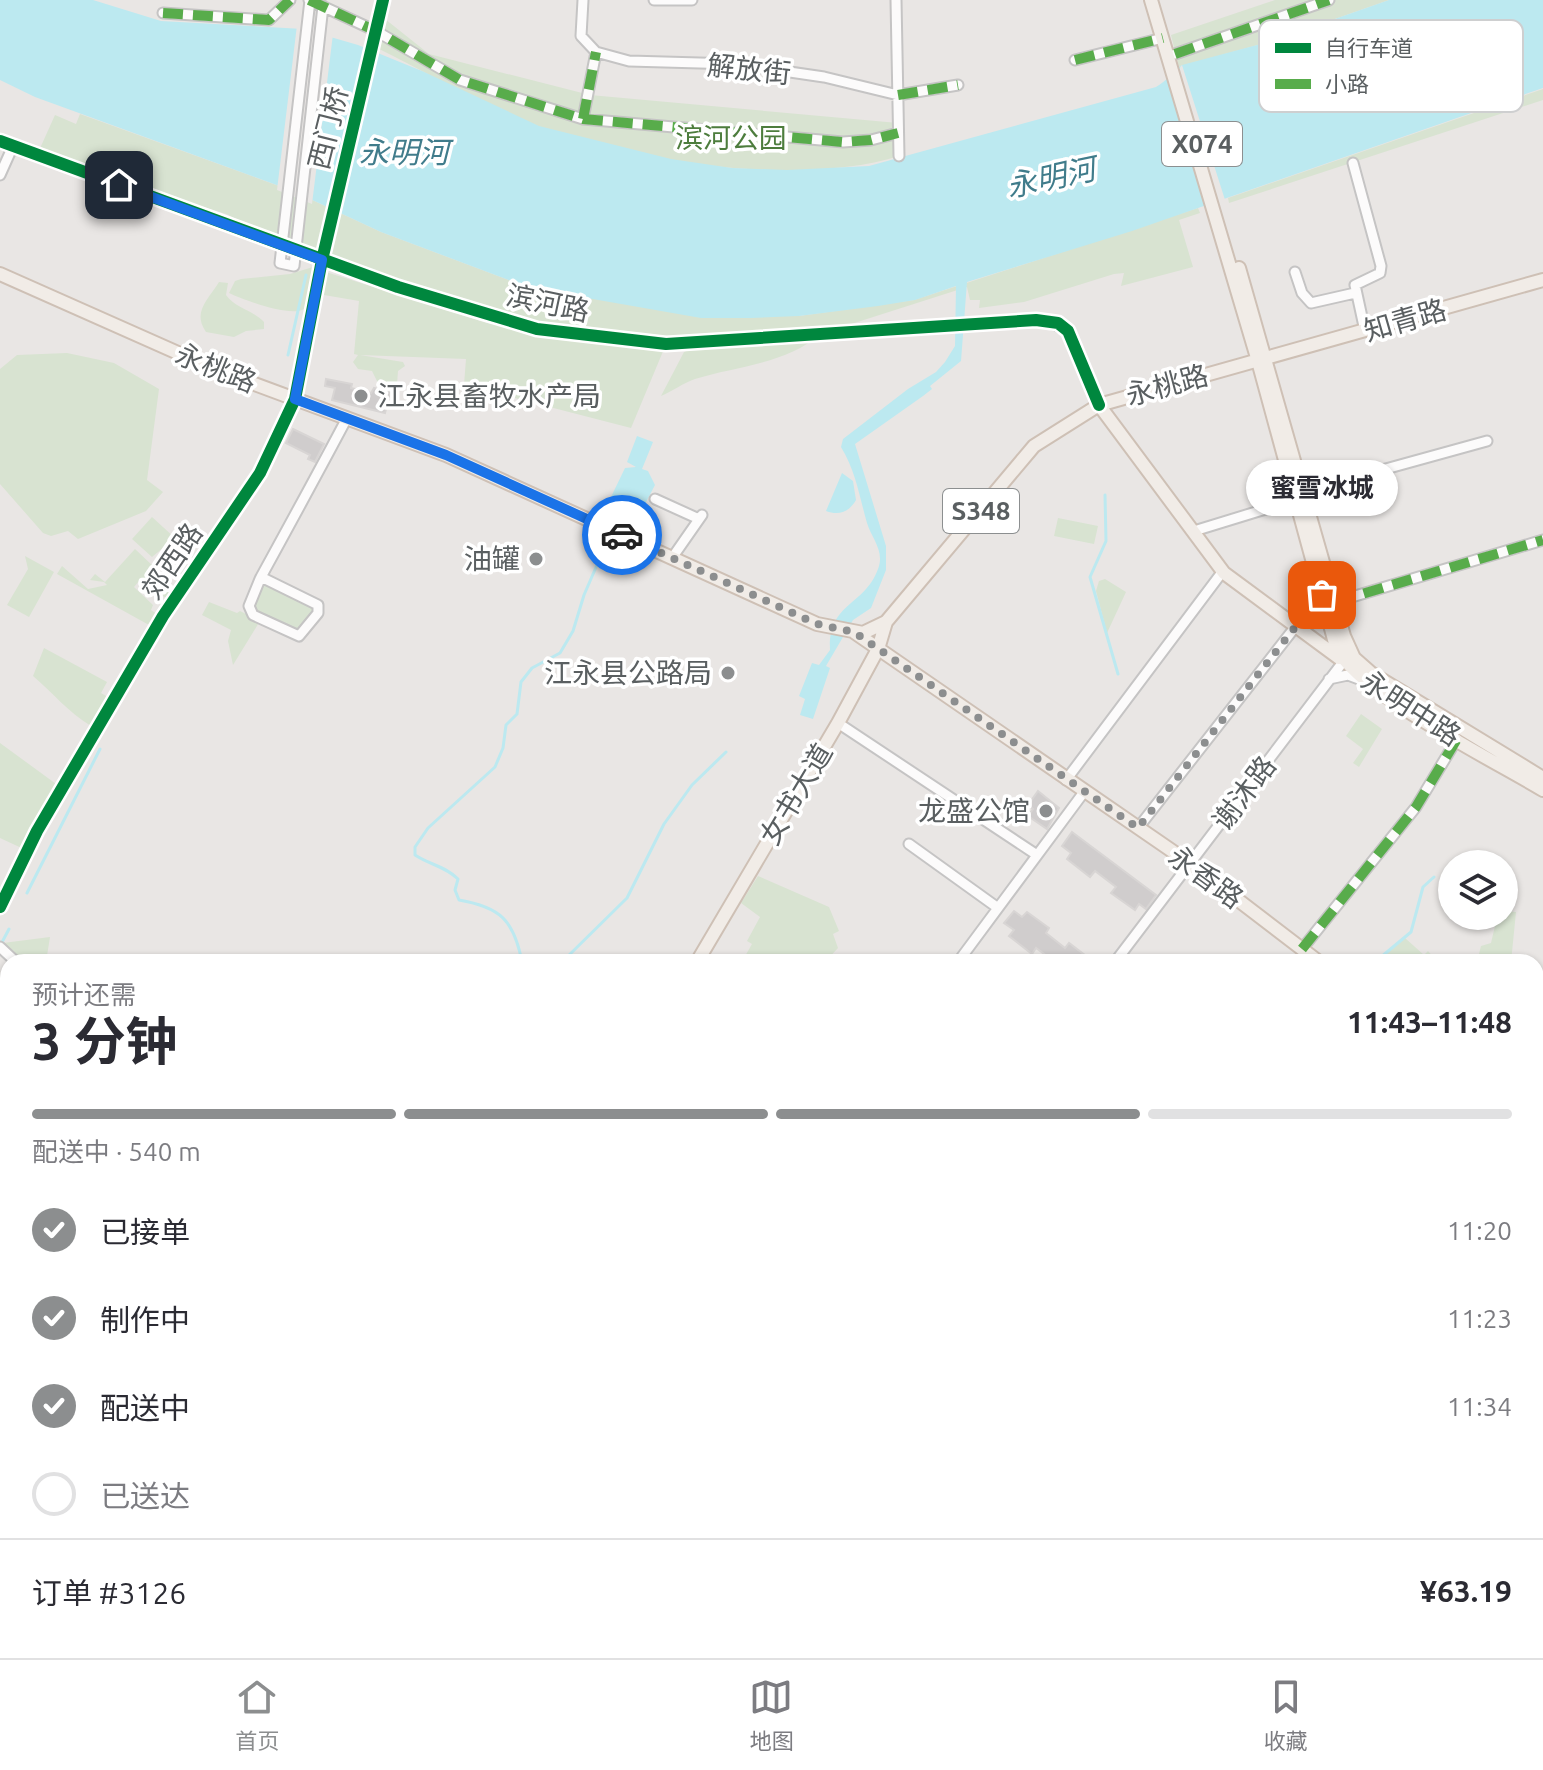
<!DOCTYPE html>
<html lang="zh">
<meta charset="utf-8">
<style>
:root{--surface:#fff;--page:#f7f7f7;--text:#2b2b33;--muted:#7c7c81;--line:#e1e1e2;--accent:#8c8e8f}
body{margin:0;font-family:Ubuntu,"Noto Sans SC",sans-serif;background:var(--page);color:var(--text);height:100vh;display:flex;flex-direction:column;font-size:30px;white-space:nowrap}
*{box-sizing:border-box;margin:0}
p{font-size:26px;color:var(--muted)}
.icon{flex:none;width:44px;height:44px;fill:none;stroke:currentColor;stroke-width:2;stroke-linecap:round;stroke-linejoin:round}
.map{position:relative;flex:1;overflow:hidden}
.drawer{position:absolute;left:0px;top:954px;width:1544px;height:704px;display:flex;flex-direction:column;background:var(--surface);border-radius:24px 24px 0 0;box-shadow:0 2px 6px #0004}
.drawer>*{flex:none}
.buttons{position:absolute;left:1438px;top:850px;display:grid;gap:16px}
.buttons a{display:grid;place-items:center;width:80px;height:80px;border-radius:50%;background:var(--surface);box-shadow:0 2px 6px #0004;font-size:40px}
.pin{position:absolute;display:grid;place-items:center;width:68px;height:68px;color:#fff;margin:-34px;border-radius:16px;box-shadow:0 4px 12px #0006}
.courier{position:absolute;display:grid;place-items:center;width:80px;height:80px;margin:-40px;border:6px solid #1a73e8;border-radius:50%;background:#fff;color:#222;box-shadow:0 2px 10px #0007}
.bubble{position:absolute;height:56px;border-radius:28px;background:var(--surface);box-shadow:0 2px 6px #0004;font-size:26px;font-weight:700;line-height:56px;text-align:center}
.summary em{font-style:normal;font-weight:700}
.summary div{display:flex;flex-direction:column-reverse}
.summary{display:flex;align-items:center;justify-content:space-between;height:136px;padding:0 32px}
h1{font-size:52px;font-weight:700;line-height:60px}
.bar{display:grid;grid-template-columns:repeat(4,1fr);gap:12px 8px;align-content:center;height:96px;padding:0 32px}
.bar i{height:10px;border-radius:6px;background:var(--line)}
.bar .on{background:var(--accent)}
.bar p{grid-column:span 4}
.line{display:flex;align-items:center;gap:20px;padding:0 32px;border-top:2px solid var(--line)}
.line div{flex:1}
ol{padding:0 32px;list-style:none}
li{display:flex;align-items:center;gap:24px;height:88px}
li p{margin-inline-start:auto}
li .icon{padding:8px;border-radius:50%;background:var(--accent);color:#fff;stroke-width:4}
li:last-child{color:var(--muted)}
li i{width:44px;height:44px;border:4px solid var(--line);border-radius:50%}
.menu{display:flex;justify-content:space-around;align-items:center;height:112px;border-top:2px solid var(--line);background:var(--surface);font-size:22px;color:var(--muted)}
.menu a{display:grid;justify-items:center;gap:4px}
.menu .on{color:var(--accent)}
.map>svg:first-child{display:block}
.green{fill:#d8e3d1}
.water{fill:#bce9f0}
.pier{fill:#e9e6e4}
.lines{fill:none;stroke-linecap:round;stroke-linejoin:round}
.stream{stroke:#bce9f0;stroke-width:3}
.building{fill:#d0cdcd;stroke:#d8d5d4;stroke-width:2}
.minor-tunnel{stroke:#c5c4c3;stroke-width:9;stroke-dasharray:9 4.5;stroke-linecap:butt}
.minor-casing{stroke:#c5c4c4;stroke-width:13}
.major-casing{stroke:#cec0b5;stroke-width:16}
.minor{stroke:#fcfbfb;stroke-width:9}
.major{stroke:#f1ece7;stroke-width:12}
.quiet{stroke:#58ac4b;stroke-width:10;stroke-dasharray:20 10;stroke-linecap:butt}
.cycleway-casing{stroke:#fff;stroke-width:17}
.cycleway{stroke:#00873e;stroke-width:12}
.done{stroke:#8c8e8f;stroke-width:8;stroke-dasharray:0 14.4}
.route{stroke:#1a73e8;stroke-width:10}
.poi-dot{fill:#8c8e8f;stroke:#fff;stroke-width:3}
.labels{text-anchor:middle;stroke-width:7;stroke-linejoin:round;paint-order:stroke}
.shield{fill:#fff;stroke:#8c8f90;stroke-width:2}
.shield-label{font-size:26px;font-weight:bold;fill:#5a5f61}
.street-label{font-size:28px;fill:#5a5f61;stroke:#fff}
.park-label{font-size:28px;fill:#4d7d3d;stroke:#fff}
.poi-label{font-size:28px;fill:#5a5f61;stroke:#fff;text-anchor:end}
.water-label{font-size:30px;font-style:italic;fill:#407c8b;stroke:#fff}
.key{fill:#fff;stroke:#cecfd0;stroke-width:2}
.key-label{font-size:22px;fill:#5a5f61}
</style>
<div class="map">
<svg width="1543" height="1658" viewBox="0 0 1543 1658">
<rect width="100%" height="100%" fill="#e9e6e4"/>
<!-- green -->
<path class="green" d="M1275,0h114l-117,41 -93,26 -8,-32z
M380,15l49,39 161,41 308,28 1,33c-98,31 -265,7 -361,-30 -56,-21 -110,-53 -165,-80z
M1543,89v11l-314,103 -1,-5z
M80,114l213,77 88,41 149,56 269,28 115,-16 284,-92 2,5 -21,7 14,47 -72,19 3,-13 -10,1 -90,28 -45,6 1,-8h-10l-3,-13 -147,47c-33,30 -84,32 -125,45 -12,4 -22,12 -34,17l23,-44 24,-9 -42,1 -128,-15 -216,-69 -96,-46 -189,-59 18,-40 21,9z
M313,267c-2,12 0,28 -6,39 -8,15 -63,-6 -78,-13l6,-12 6,-2 49,-5z
M326,272l161,51 103,20 74,6 -33,79 -167,-43 2,-26 -106,-4 43,7 2,4 -7,5 -1,13 -12,3 -7,-4 -6,-12 -14,-2 -5,-7 5,-7 -4,-1 5,-53 -35,-6z
M219,282l9,1 -2,12c9,13 27,15 38,27v7l-18,2 -12,6 -28,-5c-14,-20 2,-32 13,-50z
M67,353l47,10 45,26 -12,91 16,12 -17,19 -68,28 -10,-8 -17,5 -8,-3 -43,-49v-115l17,-14z
M152,517l23,21 -23,19 -20,-18z
M1058,518l40,8 -4,18 -40,-8z
M135,549l18,17 -2,4 22,17 -7,11 -6,-4 -3,4 -18,-17 -5,6 19,18 -2,5 6,4 -8,11 -92,-51 5,-8 26,23 19,-4 -3,-3 -14,-2 5,-6 10,8z
M25,556l29,16 -25,45 -22,-12 21,-36z
M261,577l57,28 -14,28 -54,-20z
M1105,579l21,13 -19,41 -11,-42 3,-10z
M209,602l28,11 3,-2 20,10 -27,44 -5,-24 3,-11 -29,-15z
M44,648l63,34 -6,11 7,4 -17,29c-23,-14 -38,-33 -58,-50z
M1361,714l21,15 -23,38 -6,-4 10,-14 -17,-13z
M0,743l63,46 -35,62 -28,-13z
M758,876l71,31 10,24 -6,3 5,14 -13,14h-78l-3,-4 8,-14 -5,-3 13,-24 -19,-14z
M1504,911l12,1 -5,50h-34l4,-16 10,-3 4,-17 -6,-3 1,-7h14z
M50,937l-4,25h-20l-23,-19z
M1405,938l19,17 4,-4 8,9 -54,2 -2,-3z"/>
<!-- water -->
<path class="water" d="M0,0h93l68,21 142,8 55,16 64,26 117,55 132,33 61,9 55,2 82,-4 287,-79c11,-6 16,-15 26,-22l90,-24 117,-41h154v88l-411,143 -165,51 -6,79 -31,25 2,3 -9,7 -68,48 31,102v24l-15,38 -18,12 -27,46 4,2 -17,51 -13,-4 5,-16 -6,-3 13,-33 7,2 11,-15c-2,-48 34,-43 48,-81 7,-18 -6,-30 -11,-46 -8,-28 -11,-51 -26,-76l2,-8 65,-50 28,-17 9,-10 10,-16 1,-60 -41,14 -37,6 -79,10 -48,2h-50l-171,-30 -149,-56 -88,-41 -258,-94 -35,-17z
M637,436l16,6 -11,27 6,2 7,14 -11,21 -19,-2 -14,-7 14,-29 11,-1 -9,-5z
M842,473l11,8 3,19c-7,12 -17,16 -30,11z"/>
<!-- pier -->
<path class="pier" d="M297,25l36,9 -21,170 -35,-14z
M1182,65l44,138 -18,6 -38,-128z"/>
<g class="lines">
<!-- stream -->
<path class="stream" d="M288,355l18,-80
M1105,495l1,46 -16,36 28,97
M126,688l8,-14
M27,893l73,-144
M0,946l9,-17
M522,962c-8,-42 -22,-55 -63,-62l-4,-10 3,-11c-13,-13 -28,-14 -43,-24v-8l13,-19 67,-61 8,-19 3,-23 11,-11 4,-32 11,-14 28,-15 13,-22 11,-36 16,-37
M562,962l65,-64 37,-74 28,-39 34,-33
M1375,962l36,-30 12,-45 11,-10
M238,1658l8,-8"/>
</g>
<!-- building -->
<path class="building" d="M326,379l26,5 -1,4 20,5 3,-5 16,5 -5,20 -53,-13 3,-12 -10,-2z
M293,429l31,15 -9,18 -7,-3 2,-4 -24,-12z
M1038,791l21,17 -12,21 -19,-13 5,-7 -5,-4z
M1072,832l84,63 -10,14 -7,-5 -4,6 -24,-17 5,-6 -21,-16 -5,6 -23,-18 4,-6 -9,-7z
M1014,911l8,6 5,-5 22,16 -3,5 19,15 4,-5 25,19h-39l-19,-14 -4,6 -23,-18 5,-6 -10,-7z"/>
<g class="lines">
<!-- minor-tunnel -->
<path class="minor-tunnel" d="M1085,372l9,24
M1269,508l18,-5"/>
<!-- minor casing -->
<g class="minor-casing">
<path id="minor" d="M309,0l67,31 84,49 123,39 260,23 28,-2 27,-7
M310,0l-30,263 14,3 29,-260
M583,0l-2,36 15,16 33,9 106,3 89,13 74,18 60,-10
M654,0h38
M896,0l3,156
M163,13l106,7 21,-20
M1175,54l154,-54
M1075,60l88,-22
M583,119l13,-67
M0,141l398,146 139,42 129,15 370,-24c37,5 37,20 49,52
M1353,163l28,103 -1,7 -25,12 10,46
M0,175l13,-29
M1295,272l7,21 9,10 44,-10
M1342,481l145,-40
M1304,491l19,-5
M655,499l44,20
M1194,531l75,-23
M672,558l30,-43
M261,577l57,28v8l-19,23 -46,-21 -4,-9 11,-27 1,-2c29,-53 58,-106 86,-159
M1335,602l208,-62
M1329,679l19,-4 16,6
M838,723l199,132
M1066,780l157,-209
M1138,828l158,-202
M909,844l89,64
M0,907l37,-76 126,-215 97,-143 35,-74 27,-139 61,-260
M0,947l16,15
M1302,949l114,-142 41,-68
M958,962l126,-170
M1115,962l228,-300 2,-8
M1,1090l7,-28
M1536,1113l7,8
M1536,1199l7,-18
M1536,1280h7
M1536,1401l7,3
M1536,1492l7,23
M448,1650l8,8
M949,1658l1,-8
M1314,1658l3,-8"/>
</g>
<!-- major casing -->
<g class="major-casing">
<path id="major" d="M1151,0l107,361 78,286c22,46 159,114 207,143
M1239,268l105,368 10,22 17,15 172,105
M0,274l214,95 232,86 371,169 46,9 23,-11 148,-176 65,-41 444,-125
M1099,405l125,168 115,85
M1293,624l29,-28
M854,632l337,232 128,98
M697,962l141,-239 40,-74 8,-27
M0,1438l8,2
M0,1470l8,3
M1187,1650l57,8
M1434,1650l55,8
M310,1658l3,-8
M582,1658l2,-8
M591,1658l1,-8"/>
</g>
<!-- minor -->
<use href="#minor" class="minor"/>
<!-- major -->
<use href="#major" class="major"/>
<!-- quiet -->
<path class="quiet" d="M309,0l67,31 84,49 123,39 260,23 28,-2 27,-7
M163,13l106,7 21,-20
M1175,54l154,-54
M1075,60l88,-22
M898,95l60,-10
M583,119l13,-67
M1335,602l208,-62
M1302,949l114,-142 41,-68"/>
<!-- cycleway casing -->
<g class="cycleway-casing">
<path id="cycleway" d="M0,141l398,146 139,42 129,15 370,-24 22,3 10,8 31,74
M0,907l37,-76 126,-215 97,-143 35,-74 27,-139 61,-260"/>
</g>
<!-- cycleway -->
<use href="#cycleway" class="cycleway"/>
</g>
<g class="lines">
<!-- done -->
<path class="done" d="M622,535l195,89 37,8 284,196 158,-202 -3,-2 29,-29"/>
<!-- route -->
<path class="route" d="M119,185l203,75 -27,139 151,56 176,80"/>
</g>
<!-- markers -->
<g class="poi-dot">
<circle cx="361" cy="396" r="8"/>
<circle cx="536" cy="559" r="8"/>
<circle cx="728" cy="673" r="8"/>
<circle cx="1046" cy="811" r="8"/>
</g>
<g class="labels">
<!-- shield labels -->
<g class="shield">
<rect x="1162" y="122" width="80" height="44" rx="6"/>
<rect x="943" y="489" width="76" height="44" rx="6"/>
</g>
<g class="shield-label">
<text x="1202" y="153">X074</text>
<text x="981" y="520">S348</text>
</g>
<!-- street labels -->
<g class="street-label">
<text transform="translate(749 69) rotate(6)" y="10">解放街</text>
<text transform="translate(328 128) rotate(-76)" y="10">西门桥</text>
<text transform="translate(548 303) rotate(12)" y="10">滨河路</text>
<text transform="translate(1405 320) rotate(-16)" y="10">知青路</text>
<text transform="translate(216 368) rotate(22)" y="10">永桃路</text>
<text transform="translate(1167 385) rotate(-15)" y="10">永桃路</text>
<text transform="translate(172 561) rotate(-56)" y="10">郊西路</text>
<text transform="translate(1411 708) rotate(33)" y="10">永明中路</text>
<text transform="translate(1244 793) rotate(-53)" y="10">谢沐路</text>
<text transform="translate(796 794) rotate(-59)" y="10">女书大道</text>
<text transform="translate(1206 877) rotate(36)" y="10">永香路</text>
</g>
<!-- park labels -->
<g class="park-label">
<text x="731" y="148">滨河公园</text>
</g>
<!-- poi labels -->
<g class="poi-label">
<text x="377" y="406" text-anchor="start">江永县畜牧水产局</text>
<text x="520" y="569">油罐</text>
<text x="712" y="683">江永县公路局</text>
<text x="1030" y="821">龙盛公馆</text>
</g>
<!-- water labels -->
<g class="water-label">
<text x="404" y="163">永明河</text>
<text transform="translate(1051 178) rotate(-12)" y="10">永明河</text>
</g>
</g>
<!-- legend -->
<rect x="1259" y="20" width="264" height="92" rx="12" class="key"/>
<rect x="1275" y="43" width="36" height="10" fill="#00873e"/>
<rect x="1275" y="79" width="36" height="10" fill="#58ac4b"/>
<g class="key-label">
<text x="1325" y="56">自行车道</text>
<text x="1325" y="92">小路</text>
</g>
</svg>
<div class="buttons">
<a><svg class="icon" aria-label="layers" viewBox="0 0 24 24"><path d="M12 4l9 5-9 5-9-5zM3 14l9 5 9-5"/></svg></a>
</div>
<div class="pin" style="left:1322px;top:595px;background:#ea580c"><svg class="icon" aria-label="bag" viewBox="0 0 24 24"><path d="M5 8h14l-1 12H6zM9 8a3 3 0 0 1 6 0"/></svg></div>
<div class="pin" style="left:119px;top:185px;background:#1f2937"><svg class="icon" aria-label="home" viewBox="0 0 24 24"><path d="M3 11l9-7 9 7M6 9v11h12V9"/></svg></div>
<div class="courier" style="left:622px;top:535px"><svg class="icon" aria-label="car" viewBox="0 0 24 24"><path d="M5 17H2v-5l4-1 3-4h7l3 4 3 1v5h-3M9 17h6M6 11h13"/><circle cx="7" cy="17" r="2"/><circle cx="17" cy="17" r="2"/></svg></div>
<div class="bubble" style="left:1246px;top:460px;width:152px">蜜雪冰城</div>
<section class="drawer">
<div class="summary"><div><h1>3 分钟</h1><p>预计还需</p></div><em>11:43–11:48</em></div>
<div class="bar"><i class="on"></i><i class="on"></i><i class="on"></i><i></i><p>配送中 · 540 m</p></div>
<ol>
<li><svg class="icon" aria-label="check" viewBox="0 0 24 24"><path d="M5 12l5 5 9-10"/></svg>已接单<p>11:20</p></li>
<li><svg class="icon" aria-label="check" viewBox="0 0 24 24"><path d="M5 12l5 5 9-10"/></svg>制作中<p>11:23</p></li>
<li><svg class="icon" aria-label="check" viewBox="0 0 24 24"><path d="M5 12l5 5 9-10"/></svg>配送中<p>11:34</p></li>
<li><i></i>已送达</li>
</ol>
<div class="line" style="height:104px"><div>订单 #3126</div><b>¥63.19</b></div>
</section>
</div>
<nav class="menu">
<a class="on"><svg class="icon" aria-label="home" viewBox="0 0 24 24"><path d="M3 11l9-7 9 7M6 9v11h12V9"/></svg>首页</a>
<a><svg class="icon" aria-label="map" viewBox="0 0 24 24"><path d="M3 6l6-2 6 2 6-2v14l-6 2-6-2-6 2zM9 4v14M15 6v14"/></svg>地图</a>
<a><svg class="icon" aria-label="saved" viewBox="0 0 24 24"><path d="M7 4h10v16l-5-4-5 4z"/></svg>收藏</a>
</nav>
